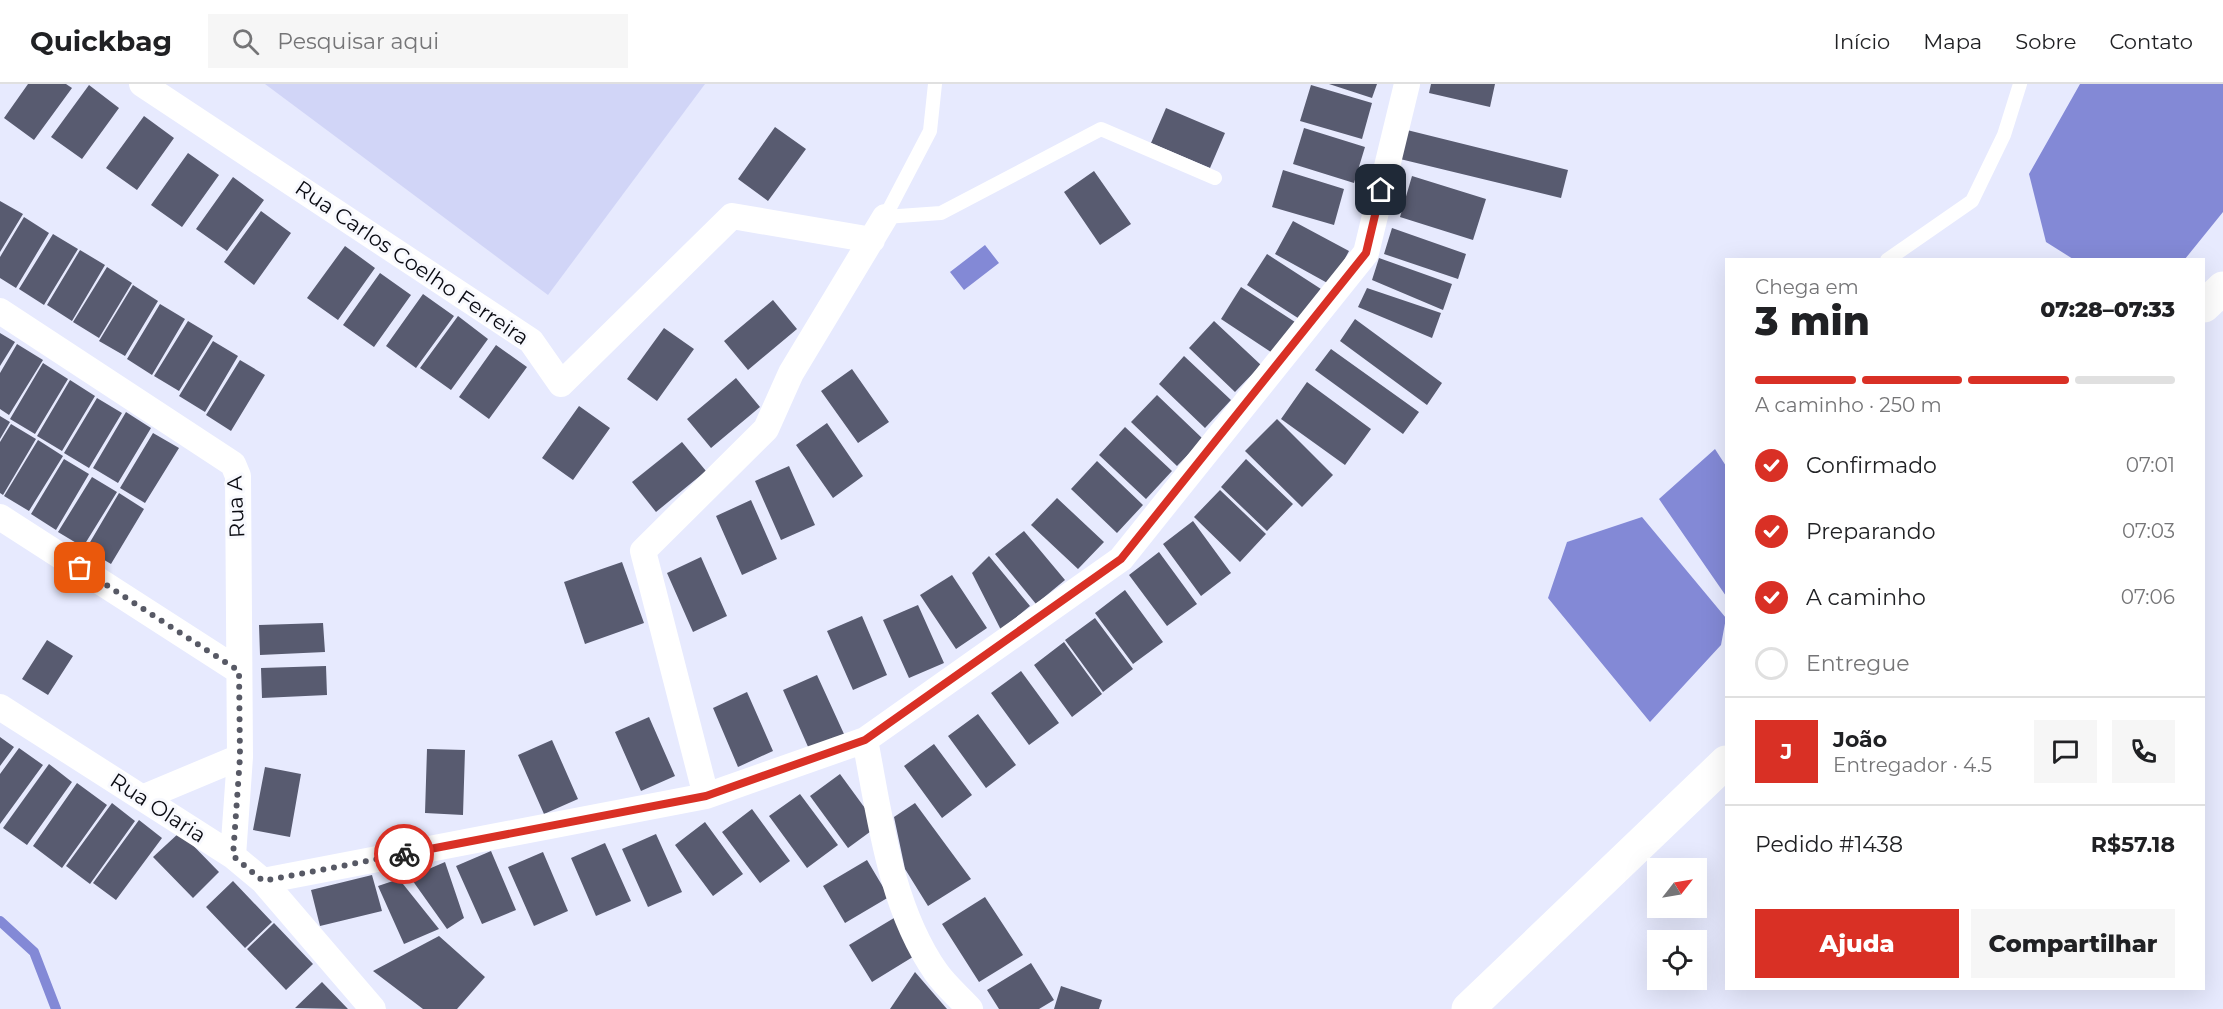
<!DOCTYPE html>
<html lang="pt">
<meta charset="utf-8">
<style>
:root{--surface:#fff;--page:#f6f6f6;--text:#202124;--muted:#757577;--line:#e0e0e0;--accent:#d93025}
body{margin:0;font-family:Montserrat,sans-serif;background:var(--page);color:var(--text);height:100vh;display:flex;flex-direction:column;font-size:22px;white-space:nowrap}
*{box-sizing:border-box;margin:0}
p{font-size:20px;color:var(--muted)}
.icon{flex:none;width:33px;height:33px;fill:none;stroke:currentColor;stroke-width:2;stroke-linecap:round;stroke-linejoin:round}
.map{position:relative;flex:1;overflow:hidden}
.drawer{position:absolute;left:1725px;top:174px;width:480px;height:732px;display:flex;flex-direction:column;background:var(--surface);border-radius:0px;box-shadow:0 6px 24px #0002}
.drawer>*{flex:none}
.needle{width:39px;rotate:59deg}
.buttons{position:absolute;left:1647px;top:774px;display:grid;gap:12px}
.buttons a{display:grid;place-items:center;width:60px;height:60px;border-radius:0px;background:var(--surface);box-shadow:0 6px 24px #0002;font-size:30px}
.pin{position:absolute;display:grid;place-items:center;width:51px;height:51px;color:#fff;margin:-26px;border-radius:12px;box-shadow:0 3px 9px #0006}
.courier{position:absolute;display:grid;place-items:center;width:60px;height:60px;margin:-30px;border:4px solid #d93025;border-radius:50%;background:#fff;color:#222;box-shadow:0 2px 8px #0007}
.summary em{font-style:normal;font-weight:800}
.summary div{display:flex;flex-direction:column-reverse}
.summary{display:flex;align-items:center;justify-content:space-between;height:102px;padding:0 30px}
h1{font-size:39px;font-weight:800;line-height:45px}
.bar{display:grid;grid-template-columns:repeat(4,1fr);gap:9px 6px;align-content:center;height:72px;padding:0 30px}
.bar i{height:8px;border-radius:4px;background:var(--line)}
.bar .active{background:var(--accent)}
.bar p{grid-column:span 4}
.line{display:flex;align-items:center;gap:15px;padding:0 30px;border-top:2px solid var(--line)}
.line div{flex:1}
.round{display:grid;place-items:center;flex:none;width:63px;height:63px;border-radius:0px;background:var(--page)}
ol{padding:0 30px;list-style:none}
li{display:flex;align-items:center;gap:18px;height:66px}
li p{margin-inline-start:auto}
li .icon{padding:6px;border-radius:50%;background:var(--accent);color:#fff;stroke-width:4}
li:last-child{color:var(--muted)}
li i{width:33px;height:33px;border:3px solid var(--line);border-radius:50%}
.action{display:flex;gap:12px;margin-top:auto;padding:12px 30px}
.action a{flex:1;height:69px;border-radius:0px;background:var(--accent);color:#fff;font-size:24px;font-weight:800;line-height:69px;text-align:center}
.action a+a{background:var(--page);color:var(--text)}
header{display:flex;align-items:center;gap:36px;box-sizing:border-box;height:84px;padding:0 30px;background:var(--surface);border-bottom:2px solid var(--line)}
header strong{font-size:28px}
nav{display:flex;gap:33px;margin-inline-start:auto;font-size:21px}
.search{width:420px;height:54px;background:var(--page);display:flex;align-items:center;gap:15px;box-sizing:border-box;padding:0 21px;border-radius:0px;color:var(--muted);font-size:22px}
.map>svg:first-child{display:block}
.green{fill:#d1d5f7}
.water{fill:#8389d6}
.lines{fill:none;stroke-linecap:round;stroke-linejoin:round}
.stream{stroke:#8389d6;stroke-width:10}
.building{fill:#585b70}
.service{stroke:#fff;stroke-width:14}
.minor{stroke:#fff;stroke-width:26}
.secondary{stroke:#fff;stroke-width:33}
.done{stroke:#575965;stroke-width:6;stroke-dasharray:0 10.8}
.route{stroke:#d93025;stroke-width:8}
.labels{text-anchor:middle;stroke-width:6;stroke-linejoin:round;paint-order:stroke}
.street-label{font-size:21px;fill:#0a0b12;stroke:#f8f9fe}
</style>
<header>
<strong>Quickbag</strong>
<div class="search"><svg class="icon" aria-label="search" viewBox="0 0 24 24"><circle cx="10" cy="10" r="6"/><path d="M15 15l6 6"/></svg>Pesquisar aqui</div>
<nav><a>Início</a><a>Mapa</a><a>Sobre</a><a>Contato</a></nav>
</header>
<div class="map">
<svg width="2223" height="925" viewBox="0 0 2223 925">
<rect width="100%" height="100%" fill="#e7eafe"/>
<!-- green -->
<path class="green" d="M265,0h440l-157,211z"/>
<!-- water -->
<path class="water" d="M2080,0h143v128l-38,47h-112l-27,-17 -17,-68z
M985,161l14,18 -35,27 -14,-18z
M1715,365l11,17v130l-67,-97z
M1642,433l84,101 -5,27 -71,77 -102,-124 19,-56z"/>
<g class="lines">
<!-- stream -->
<path class="stream" d="M0,837l34,31 22,57"/>
</g>
<!-- building -->
<path class="building" d="M28,0h38l6,4 -38,52 -30,-22z
M1329,0h48l-5,14z
M1431,0h64l-5,23 -61,-14z
M89,1l30,23 -37,51 -31,-22z
M1311,1l61,18 -10,36 -62,-18z
M1166,24l59,25 -15,35 -59,-25z
M144,32l30,22 -37,52 -31,-22z
M775,43l31,22 -38,52 -30,-22z
M1304,44l61,19 -11,36 -61,-19z
M1407,46l161,40 -7,28 -161,-39z
M188,69l31,22 -37,52 -31,-22z
M1283,86l61,19 -10,36 -62,-18z
M1094,87l37,53 -31,21 -36,-53z
M1412,92l74,23 -13,41 -73,-23z
M233,93l31,23 -37,51 -31,-22z
M0,117l23,13 -23,38z
M261,127l30,22 -37,52 -30,-23z
M24,133l25,16 -33,55 -16,-10v-21z
M1293,137l56,30 -18,34 -56,-31z
M1392,144l74,26 -8,25 -74,-25z
M53,150l25,15 -34,56 -25,-16z
M345,162l30,22 -37,52 -31,-22z
M80,166l25,15 -33,56 -25,-16z
M1267,170l54,35 -20,31 -54,-35z
M1379,174l73,26 -9,26 -71,-30z
M107,183l25,16 -33,55 -26,-16z
M380,189l31,22 -37,52 -31,-22z
M133,201l25,16 -33,55 -26,-15z
M1241,203l54,35 -21,32 -53,-35z
M1367,204l74,25 -9,25 -74,-31z
M423,210l31,22 -38,52 -30,-22z
M773,216l24,29 -49,41 -24,-29z
M160,220l25,15 -33,56 -25,-16z
M458,232l30,23 -37,51 -31,-22z
M1355,235l87,64 -15,22 -87,-64z
M188,237l25,15 -34,55 -25,-15z
M1214,237l47,44 -26,27 -46,-44z
M664,244l30,21 -37,52 -30,-22z
M0,249l15,9 -15,24z
M213,257l25,15 -33,56 -26,-16z
M17,260l26,16 -34,55 -9,-6v-36z
M496,261l31,22 -38,52 -30,-22z
M1331,265l88,63 -16,22 -88,-64z
M1184,272l47,44 -26,28 -46,-44z
M240,276l25,15 -34,56 -25,-16z
M43,279l25,16 -33,55 -25,-15z
M852,285l37,53 -31,21 -37,-52z
M736,294l24,29 -49,41 -24,-29z
M70,296l25,16 -33,55 -25,-15z
M1307,298l64,47 -26,36 -64,-46z
M1157,311l46,44 -26,27 -46,-44z
M97,314l25,15 -33,55 -25,-15z
M579,322l31,22 -37,52 -31,-22z
M126,328l25,16 -33,55 -25,-15z
M0,332l10,6 -10,17z
M1277,335l56,56 -31,32 -57,-56z
M827,339l36,53 -30,22 -37,-53z
M11,340l25,15 -33,56 -3,-2v-51z
M1125,343l47,44 -26,28 -47,-44z
M153,349l26,15 -34,55 -25,-15z
M38,356l25,16 -34,55 -25,-15z
M682,358l24,29 -50,41 -24,-30z
M64,375l25,15 -33,56 -25,-16z
M1246,375l47,45 -26,27 -46,-44z
M1097,377l46,44 -26,28 -46,-44z
M789,382l26,59 -34,15 -26,-59z
M92,393l25,15 -34,55 -25,-15z
M1220,406l46,44 -26,28 -46,-45z
M119,409l25,16 -33,55 -25,-15z
M1057,414l47,44 -26,27 -47,-44z
M751,416l26,59 -35,16 -26,-59z
M1193,437l38,52 -30,23 -38,-52z
M1024,447l41,49 -29,24 -41,-50z
M1159,468l38,52 -30,22 -38,-51z
M989,472l41,50 -29,24 -29,-57z
M701,473l26,59 -34,16 -26,-59z
M622,478l22,61 -59,21 -21,-62z
M952,491l35,53 -31,21 -36,-54z
M1125,506l38,52 -30,22 -38,-51z
M918,521l26,58 -35,15 -26,-58z
M862,532l25,59 -34,15 -26,-59z
M1095,534l38,51 -30,23 -38,-52z
M323,539l2,29 -65,3 -1,-30z
M47,556l26,16 -25,39 -26,-16z
M1064,558l38,52 -30,23 -38,-52z
M326,582l1,29 -65,3 -1,-30z
M1021,587l38,52 -30,22 -38,-52z
M817,591l27,59 -35,15 -26,-59z
M747,608l26,59 -35,16 -25,-59z
M978,630l38,51 -30,23 -38,-52z
M649,633l26,59 -34,15 -26,-59z
M0,653l14,10 -14,19z
M552,656l26,59 -34,15 -26,-59z
M934,660l38,51 -30,23 -38,-52z
M19,664l24,17 -43,59v-50z
M427,665l38,1 -2,65 -38,-2z
M49,680l23,18 -45,63 -24,-17z
M265,683l36,7 -11,63 -37,-7z
M840,690l38,52 -30,22 -38,-52z
M77,699l30,22 -45,63 -29,-22z
M800,710l38,51 -31,23 -38,-52z
M112,719l23,18 -45,63 -24,-18z
M915,719l56,76 -43,27 -23,-37 -11,-52z
M752,725l38,52 -30,22 -38,-51z
M139,736l23,18 -46,62 -23,-17z
M705,738l38,52 -30,22 -38,-51z
M180,748l39,40 -26,26 -40,-41z
M656,750l26,58 -34,15 -26,-58z
M605,759l26,58 -35,15 -25,-58z
M491,767l25,59 -34,14 -26,-58z
M543,768l25,59 -34,15 -26,-59z
M867,776l22,37 -44,26 -22,-37z
M445,778l19,56 -17,11 -37,-52z
M372,791l10,36 -62,15 -9,-36z
M399,795l40,50 -35,15 -26,-58z
M233,797l39,41 -27,26 -39,-41z
M985,813l38,58 -44,27 -37,-58z
M894,834l22,37 -44,27 -23,-37z
M274,839l39,41 -27,26 -39,-41z
M439,852l46,41 -28,32h-34l-50,-38z
M1031,879l23,37 -15,9h-40l-12,-19z
M915,888l32,37h-57z
M322,898l26,27 -53,-1z
M1061,902l41,14 -3,9h-45z"/>
<g class="lines">
<!-- service -->
<path class="service" d="M885,133l56,-4 160,-84 114,49
M885,133l45,-86 5,-47
M1887,176l85,-59 32,-66 16,-51"/>
<!-- minor -->
<path class="minor" d="M142,0l389,257 30,43 171,-168 140,24
M0,227l233,153 5,12 2,281
M0,433l239,154
M0,623l233,149 30,25 110,128
M865,656c15,77 25,166 71,232 9,13 23,25 34,37
M706,712l-63,-245 123,-122 25,-56 94,-156
M142,714l98,-41 -7,99
M263,797l443,-85 159,-56 256,-181 245,-306 41,-169"/>
<!-- secondary -->
<path class="secondary" d="M2204,222l19,-18
M1468,925l258,-247"/>
</g>
<g class="lines">
<!-- done -->
<path class="done" d="M80,484l159,103 1,86 -7,99 30,25 141,-27"/>
<!-- route -->
<path class="route" d="M404,770l302,-58 159,-56 256,-181 245,-306 15,-63"/>
</g>
<g class="labels">
<!-- street labels -->
<g class="street-label">
<text transform="translate(412 179) rotate(34)" y="7">Rua Carlos Coelho Ferreira</text>
<text transform="translate(236 423) rotate(-93)" y="7">Rua A</text>
<text transform="translate(158 724) rotate(33)" y="7">Rua Olaria</text>
</g>
</g>
</svg>
<div class="buttons">
<a><svg class="needle" viewBox="-14 -14 28 28"><path d="M0-13l5 13h-10z" fill="#e53935"/><path d="M0 13l5-13h-10z" fill="#757577"/></svg></a>
<a><svg class="icon" aria-label="locate" viewBox="0 0 24 24"><circle cx="12" cy="12" r="6"/><path d="M12 2v4M12 18v4M2 12h4M18 12h4"/></svg></a>
</div>
<div class="pin" style="left:80px;top:484px;background:#ea580c"><svg class="icon" aria-label="bag" viewBox="0 0 24 24"><path d="M5 8h14l-1 12H6zM9 8a3 3 0 0 1 6 0"/></svg></div>
<div class="pin" style="left:1381px;top:106px;background:#1f2937"><svg class="icon" aria-label="home" viewBox="0 0 24 24"><path d="M3 11l9-7 9 7M6 9v11h12V9"/></svg></div>
<div class="courier" style="left:404px;top:770px"><svg class="icon" aria-label="bike" viewBox="0 0 24 24"><circle cx="6" cy="16" r="4"/><circle cx="18" cy="16" r="4"/><path d="M6 16l4-8h5l3 8M10 8l3 8H6M13 5h3"/></svg></div>
<section class="drawer">
<div class="summary"><div><h1>3 min</h1><p>Chega em</p></div><em>07:28–07:33</em></div>
<div class="bar"><i class="active"></i><i class="active"></i><i class="active"></i><i></i><p>A caminho · 250 m</p></div>
<ol>
<li><svg class="icon" aria-label="check" viewBox="0 0 24 24"><path d="M5 12l5 5 9-10"/></svg>Confirmado<p>07:01</p></li>
<li><svg class="icon" aria-label="check" viewBox="0 0 24 24"><path d="M5 12l5 5 9-10"/></svg>Preparando<p>07:03</p></li>
<li><svg class="icon" aria-label="check" viewBox="0 0 24 24"><path d="M5 12l5 5 9-10"/></svg>A caminho<p>07:06</p></li>
<li><i></i>Entregue</li>
</ol>
<div class="line" style="height:108px"><b class="round" style="background:var(--accent);color:#fff">J</b><div><b>João</b><p>Entregador · 4.5</p></div><a class="round"><svg class="icon" aria-label="chat" viewBox="0 0 24 24"><path d="M4 5h16v11H9l-5 4z"/></svg></a><a class="round"><svg class="icon" aria-label="phone" viewBox="0 0 24 24"><path d="M5 4h4l2 5-3 2q2 4 5 5l2-3 5 2v4C11 20 4 13 5 4z"/></svg></a></div>
<div class="line" style="height:78px"><div>Pedido #1438</div><b>R$57.18</b></div>
<div class="action"><a>Ajuda</a><a>Compartilhar</a></div>
</section>
</div>
